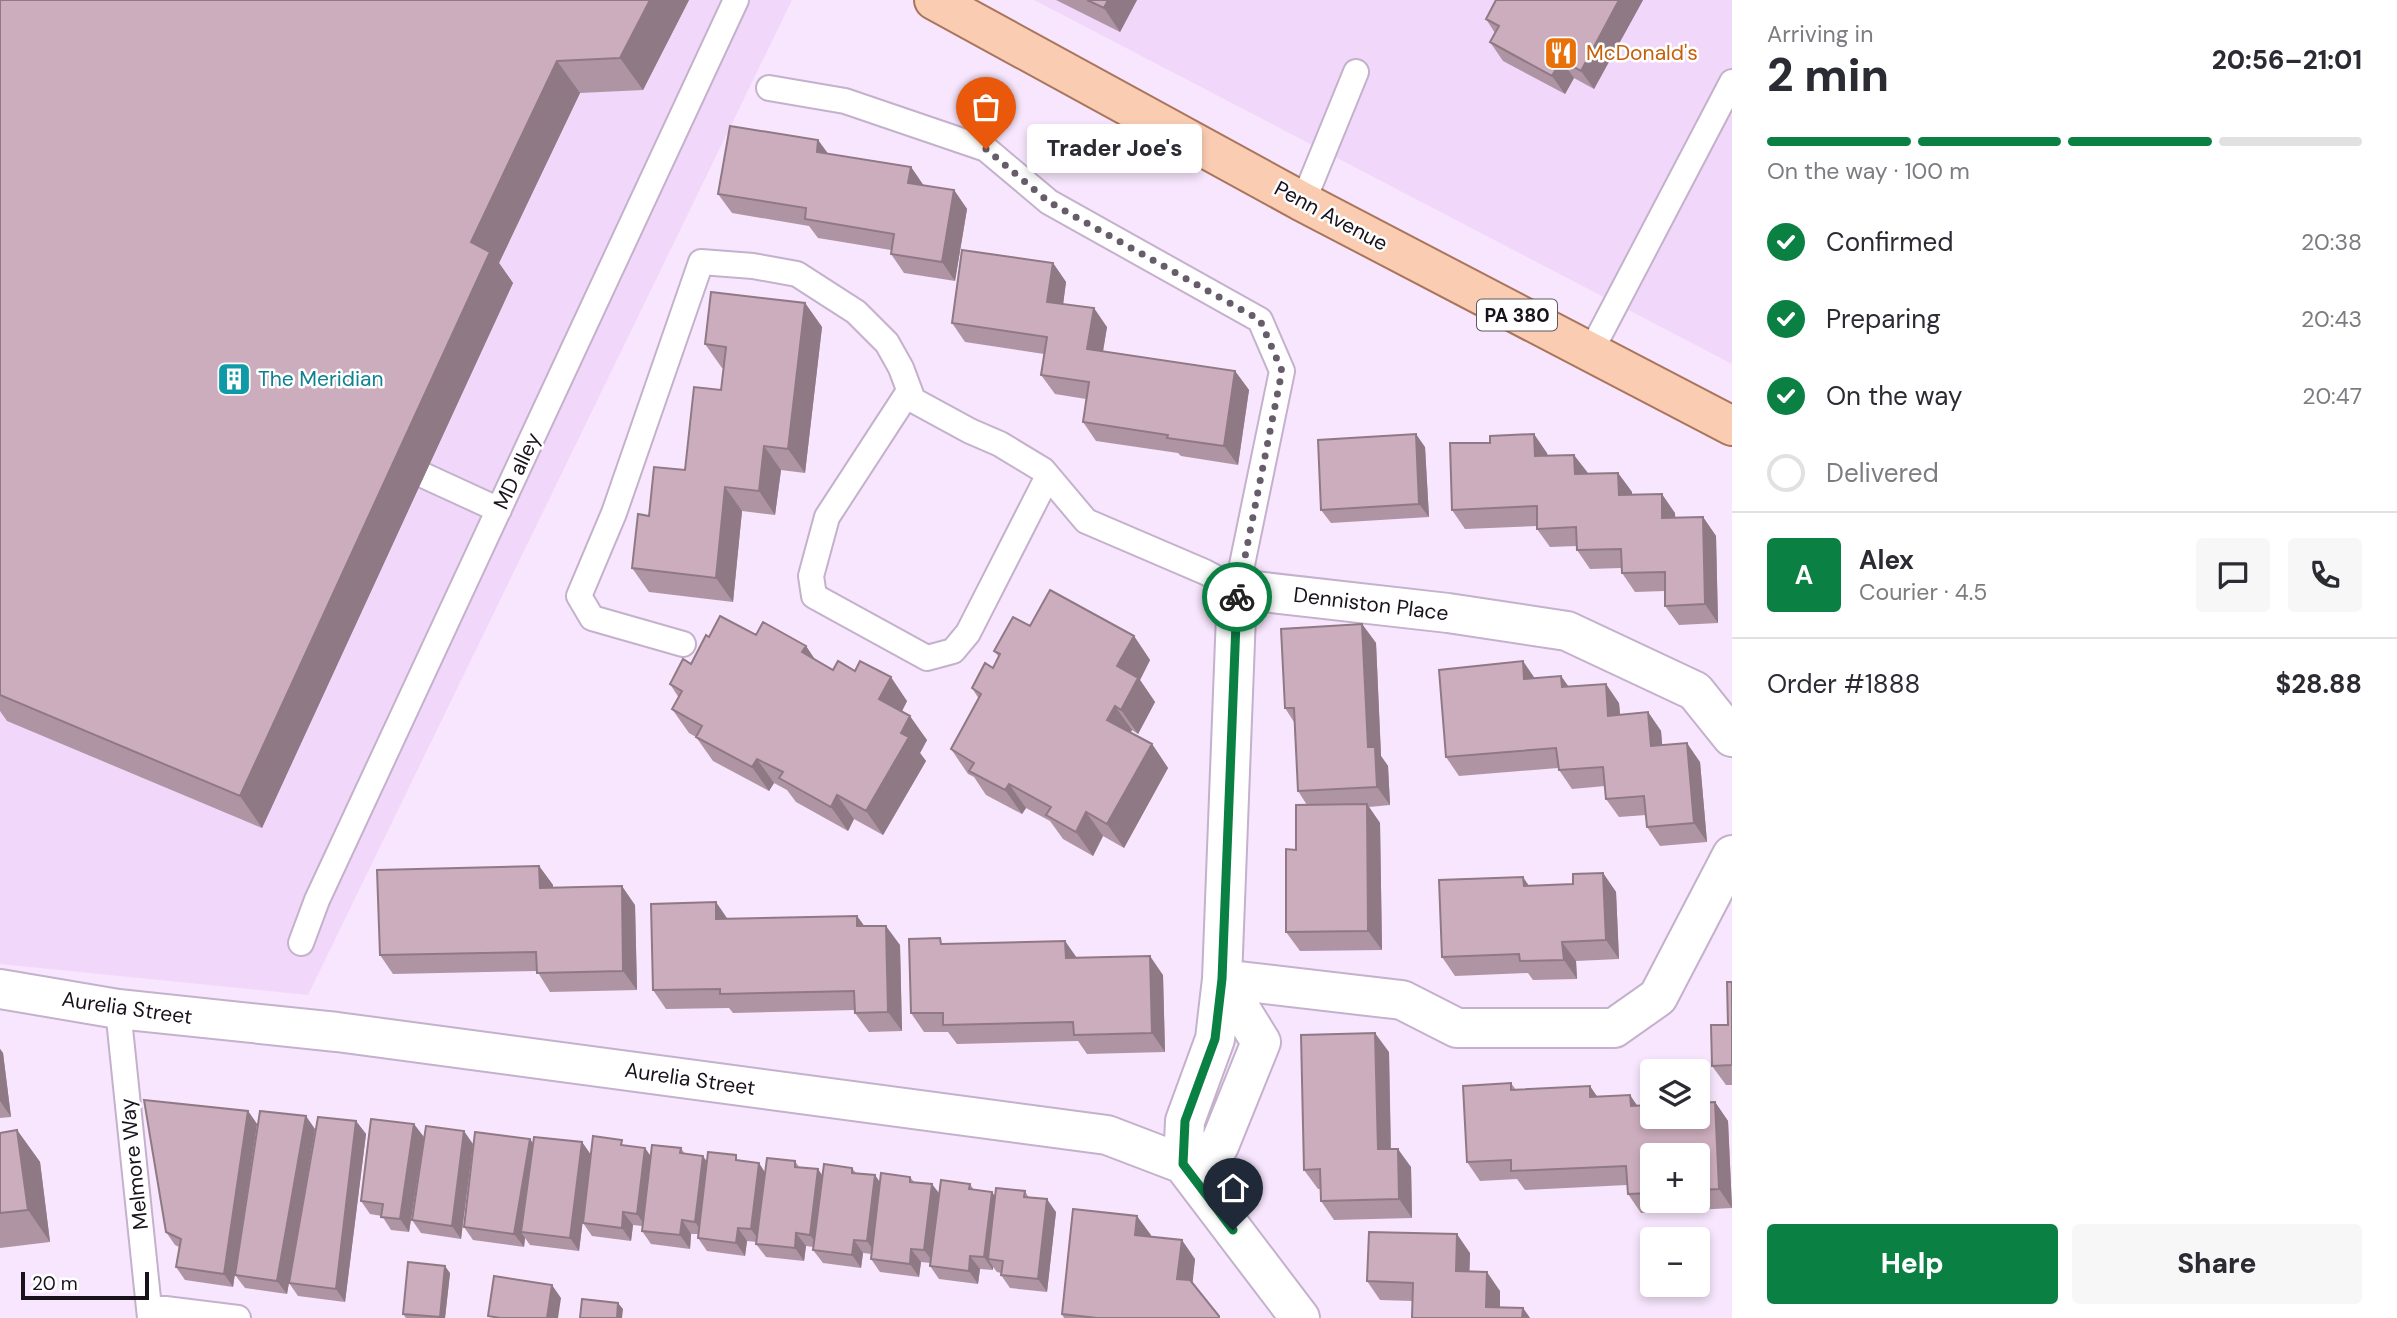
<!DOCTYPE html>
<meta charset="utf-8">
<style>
:root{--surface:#fff;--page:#f7f7f7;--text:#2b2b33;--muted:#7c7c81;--line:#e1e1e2;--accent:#0b8043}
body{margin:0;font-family:"DM Sans",sans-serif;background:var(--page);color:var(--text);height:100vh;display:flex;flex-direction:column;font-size:26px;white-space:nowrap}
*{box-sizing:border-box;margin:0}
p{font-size:23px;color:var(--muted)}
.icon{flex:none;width:38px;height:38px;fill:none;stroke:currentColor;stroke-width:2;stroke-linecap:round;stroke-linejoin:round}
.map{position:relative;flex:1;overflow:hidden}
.drawer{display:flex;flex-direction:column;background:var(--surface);width:665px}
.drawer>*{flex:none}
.buttons{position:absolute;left:1640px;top:1059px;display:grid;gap:14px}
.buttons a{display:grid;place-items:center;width:70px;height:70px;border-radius:7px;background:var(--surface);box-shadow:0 4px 10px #0003;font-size:35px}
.scale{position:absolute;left:21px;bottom:18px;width:128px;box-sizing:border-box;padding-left:7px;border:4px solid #19121b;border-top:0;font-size:19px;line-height:24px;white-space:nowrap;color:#19121b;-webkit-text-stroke:5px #fff;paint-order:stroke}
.pin{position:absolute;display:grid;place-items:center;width:60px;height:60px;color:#fff;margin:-72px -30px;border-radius:50% 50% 50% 0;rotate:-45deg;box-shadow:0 0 7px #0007}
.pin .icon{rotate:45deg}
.courier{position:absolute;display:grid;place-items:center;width:70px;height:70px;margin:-35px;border:5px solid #0b8043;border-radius:50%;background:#fff;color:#222;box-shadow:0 2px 9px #0007}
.bubble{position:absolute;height:49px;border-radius:7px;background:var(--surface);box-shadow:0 4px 10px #0003;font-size:23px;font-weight:800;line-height:49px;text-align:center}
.overview em{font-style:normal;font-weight:800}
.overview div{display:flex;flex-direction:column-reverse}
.overview{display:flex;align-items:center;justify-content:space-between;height:119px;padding:0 35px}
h1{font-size:46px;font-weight:800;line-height:52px}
.bar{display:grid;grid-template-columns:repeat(4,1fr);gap:10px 7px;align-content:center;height:84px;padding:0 35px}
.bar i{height:9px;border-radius:5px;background:var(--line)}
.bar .current{background:var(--accent)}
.bar p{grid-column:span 4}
.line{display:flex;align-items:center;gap:18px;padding:0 35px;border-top:2px solid var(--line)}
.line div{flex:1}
.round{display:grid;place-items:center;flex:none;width:74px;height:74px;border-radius:7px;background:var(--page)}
ol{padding:0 35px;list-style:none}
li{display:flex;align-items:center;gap:21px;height:77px}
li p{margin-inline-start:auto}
li .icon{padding:7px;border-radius:50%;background:var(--accent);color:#fff;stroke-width:4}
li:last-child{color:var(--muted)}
li i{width:38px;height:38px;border:4px solid var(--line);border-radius:50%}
.cta{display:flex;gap:14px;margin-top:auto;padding:14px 35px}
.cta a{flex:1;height:80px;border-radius:7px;background:var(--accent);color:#fff;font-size:28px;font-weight:800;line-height:80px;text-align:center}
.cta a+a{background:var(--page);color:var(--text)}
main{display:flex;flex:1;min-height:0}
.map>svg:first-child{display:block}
.built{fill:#f1d8fa}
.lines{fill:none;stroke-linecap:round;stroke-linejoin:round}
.lane-casing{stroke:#c4b1cb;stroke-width:28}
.street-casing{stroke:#c4b1cb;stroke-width:42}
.primary-casing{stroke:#a9755c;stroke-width:42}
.lane{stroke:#fff;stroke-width:24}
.street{stroke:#fff;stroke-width:38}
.primary{stroke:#facdb2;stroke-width:38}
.wall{fill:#af95a3;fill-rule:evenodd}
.shaded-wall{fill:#8f7984}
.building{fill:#ccadbd;stroke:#8f7984;stroke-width:2}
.done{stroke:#675c6a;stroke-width:7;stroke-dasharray:0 12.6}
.route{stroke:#0b8043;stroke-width:9}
.labels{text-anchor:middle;stroke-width:5;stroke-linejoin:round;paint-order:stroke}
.shield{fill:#fff;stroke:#5e595f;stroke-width:2}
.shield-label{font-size:19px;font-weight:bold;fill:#19121b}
.food-label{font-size:21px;fill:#c56008;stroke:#fff;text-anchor:start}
.street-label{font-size:21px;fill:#19121b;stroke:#fff}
.culture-label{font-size:21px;fill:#0d838f;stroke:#fff;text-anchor:start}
</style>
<main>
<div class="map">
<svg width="1732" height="1318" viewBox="0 0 1732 1318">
<rect width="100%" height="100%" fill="#f7e6fd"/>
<!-- built -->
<path class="built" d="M0,0h792l-484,995 -308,-31z
M1034,0h698v364z"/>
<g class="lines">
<!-- lane casing -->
<g class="lane-casing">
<path id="lane" d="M1303,202l53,-130
M1590,353l142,-271
M909,391l-82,126 -16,59 3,20 113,62 26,-7 15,-18 80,-157
M425,476l74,34
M683,644l-91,-26 -13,-22 35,-83 87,-251 52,4 44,8 59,38 31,31 14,25 12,32 57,31 30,13 43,26 43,51 119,51 32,17 45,-218 -22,-51 -211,-118 -63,-53 -141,-48 -76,-13
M301,943l16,-43 419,-900
M118,1009l32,309
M149,1307l89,11"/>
</g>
<!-- street casing -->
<g class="street-casing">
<path id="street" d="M1222,979l180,21 55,28h157l44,-31 74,-142
M0,989l118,20 219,23 770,103 76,29 117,154
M1183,1164l2,-43 30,-82 7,-60 15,-390 211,24 119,18 128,60 37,46
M1183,1164l36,-18 42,-104 -39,-63"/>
</g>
<!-- primary casing -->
<g class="primary-casing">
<path id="primary" d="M934,0l369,202 429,224"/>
</g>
<!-- lane -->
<use href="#lane" class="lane"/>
<!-- street -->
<use href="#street" class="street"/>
<!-- primary -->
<use href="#primary" class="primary"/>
</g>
<!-- wall -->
<path class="wall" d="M0,0h689l-46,90 -63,3 -81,170 14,20 -251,545 -255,-107 -7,-10z
M1056,0h81l-17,32z
M1643,0l-49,89 -20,-11 -9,16 -62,-33 -13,-19 5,-9 -9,-14z
M818,140l10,14 83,13 13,19 30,4 13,19 -12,72 -51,-8 -13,-19v-4l-73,-12 -9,-12 -77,-13 -14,-19z
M1053,263l13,19 -3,22 44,23 -4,25 132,19 14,19 -11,75 -57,-9 -3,-3 -82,-12 -13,-19 3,-23 -31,-5 -14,-19 3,-21 -79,-12 -13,-19z
M805,303l17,24 -17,146 -24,-3 -6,45 -33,-4 -9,91 -84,-10 -17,-24 17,-52 36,-46 36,-80 3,-22h-2l-17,-24z
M1490,443l57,10 1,3 40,18 30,-1 14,19v3l43,18v5l28,-1 13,19 2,87 -39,2 -14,-19v-15l-30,1 -13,-19 -1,-5 -31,1 -13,-19v-4l-27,1 -13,-18v-3l-72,3 -13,-19z
M1425,447l4,70 -98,6 -10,-13z
M1362,624l14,19 5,113 7,10 2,39 -21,2 11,16 2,127 -82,1 -14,-19 21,-127 -9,-14 -4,-69 -9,-14z
M1030,626l104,10 16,24 -10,20 15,22 -17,32 -6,-4 -2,3 22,11 16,24 -44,80 -21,-12 -10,20 -30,-17 -13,-18 -24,-13 -4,6 -36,-19 -12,-18 -6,-3 -17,-25 28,-50 -7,-11 21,-20 6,-11 -5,-6z
M756,635l50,11 9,14 18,10 74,31 -5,10 25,29 -7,13 6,8 -43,74 -29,-16 -6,12 -52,-29 -9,-12 -13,-7 -5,8 -56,-30 -17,-24 -7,-4 -17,-24 7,-11 -9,-14 21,-20 18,-27z
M1561,676l8,11 50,16 1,12 28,-3 13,19 1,14 38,17 7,80 -47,4 -13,-19 -1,-12 -27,2 -13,-18 -1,-13 -33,3 -13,-19 -1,-2 -99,8 -13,-19 89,-79z
M539,866l14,19v3l82,17 2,85 -87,2 -13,-21 -144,3 -13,-19z
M1603,873l13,19 3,67 -43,2 1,18 -44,1 -5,-7 -73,3 -13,-19 87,-71 44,-2z
M857,916l7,10 36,19 2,86 -33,1 -14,-19v-3l-122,3 -4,-5 -63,1 -13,-19 75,-71z
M1065,941l12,17 86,17 2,77 -78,2 -9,-13 -121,3 -9,-12h-24l-13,-19 33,-69z
M1732,982v103h-6l-14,-19 16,-41z
M0,1049l3,4 8,64 -11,1z
M1389,1052l2,97 20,18 1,51 -78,2 -13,-19 -1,-12h-2l-14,-19z
M1511,1083l5,7 81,7 41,9 77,-4 13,19 4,87 -91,5 -13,-19 -1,-9 -102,5 -8,-11 -37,2 -13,-19zM1652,1155h46v45h-46z
M248,1111l9,13 -24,163 -48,-7 -9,-13 3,-20 -4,-2 -9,-13z
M356,1121l10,13 -21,168 -47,-6 -9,-13z
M315,1129l-28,165 -42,-6 -10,-13z
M17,1130l23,32 10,80 -50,6v-115z
M424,1137l-15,95 -18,-2 -9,-14 -12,-2 -9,-13z
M530,1139l3,5 49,-2 9,13 -12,96 -49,-6 -5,-7 -1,9 -51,-7 -9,-13z
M473,1144l-12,95 -40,-6 -9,-13z
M626,1146l19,2 6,9 30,-9 4,6 22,8 33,-1 25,11 30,-11 4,6 23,9 30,-8 4,5 24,10 30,-6 4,5 25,12 31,-10 4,6 18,2 3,5 30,-6 4,7 27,14 -9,80 -37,-4 -9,-13v-2l-4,-1 -4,-5v3l-13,-1 -2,15 -39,-5 -9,-13 1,-3 -10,-1 -2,15 -39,-5 -9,-13 1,-5 -9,-1 -2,15 -38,-5 -10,-13 1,-3 -8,-1 -2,15 -38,-4 -10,-13 1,-2 -10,-1 -2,15 -38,-5 -9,-13v-4h-7l-1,15 -39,-5 -9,-13v-5l-9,-1 -2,16 -39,-5 -9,-13z
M1151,1235l-1,2 45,22 -3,24 28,35h-156l-2,-4z
M1470,1253l-1,18 31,20v16l23,1 7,10h-118l1,-17 -33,-1 -13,-19z
M450,1273l-5,45h-39l-3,-4z"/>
<!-- shaded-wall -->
<path class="shaded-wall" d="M650,0h39l-46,90 -23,-32z
M1108,0h29l-17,32 -16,-24z
M1619,0h24l-49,89 -13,-18z
M1561,60l13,18 -9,16 -13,-18z
M557,61l23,32 -81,170 14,20 -251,545 -22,-32 231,-554z
M818,140l14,19 -15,-7z
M911,167l13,19 -16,-3z
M954,190l13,19 -12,72 -13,-19z
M1053,263l13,19 -5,39 -14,-19z
M805,303l17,24 -17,146 -17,-24z
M1094,308l13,19 -7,41 -13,-19z
M1235,371l14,19 -11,75 -14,-19z
M1416,434l9,13 4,70 -10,-13z
M1534,434l13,19 2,22 -14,-19z
M764,446l17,24 -6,45 -16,-24z
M1574,455l14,18 -13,1z
M1618,473l14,19 1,22 -14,-19z
M725,487l17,24 -9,91 -17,-24z
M1662,494l13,19 1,24 -14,-19z
M1703,517l13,19 2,87 -13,-19z
M1362,624l14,19 5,113 7,10 2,39 -13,-18 -9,-40z
M1134,636l16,24 -10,20 15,22 -17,32 -17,-24 -4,-44z
M806,646l16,24 -20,-18z
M1523,661l13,19 -12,-1z
M1561,676l13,19 -12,-8z
M891,677l16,24 -11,22 -17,-24z
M1606,684l13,19 3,32 -14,-19z
M1115,706l17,24 -8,14 -17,-24z
M1648,712l13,19 3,34 -13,-19z
M910,716l17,24 -7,13 6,8 -43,74 -17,-24 35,-78z
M1687,743l13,19 7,80 -13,-19z
M1152,744l16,24 -44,80 -17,-24z
M757,759l17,24 -5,8 -17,-24z
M1009,784l17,24 -4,6 -17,-24z
M837,795l17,24 -6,12 -17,-24z
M1367,804l13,19 2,127 -14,-19z
M1086,812l17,24 -10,20 -17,-24z
M539,866l14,19v22l-13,-19z
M1603,873l13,19 3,67 -13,-19z
M1523,877l13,19 -12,-10z
M622,886l13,19 2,85 -14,-19z
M716,902l13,19 -13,-2z
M857,916l14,19 -14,-9z
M886,926l14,19 2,86 -14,-19z
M1065,941l13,19 -12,-2z
M1562,942l14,19 1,18 -13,-19z
M1150,956l13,19 2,77 -13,-19z
M1375,1033l14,19 2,116 -13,-19z
M0,1049l3,4 8,64 -11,-16z
M1590,1086l13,19 -13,-8z
M1630,1095l13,19 -12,-8z
M1715,1102l13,19 4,87 -13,-19z
M248,1111l9,13 -24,163 -9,-13z
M306,1116l9,13 -28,165 -10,-13z
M356,1121l10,13 -21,168 -9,-13z
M414,1124l10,13 -15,95 -9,-13z
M17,1130l23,32 10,80 -22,-32z
M464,1131l9,13 -12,95 -9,-13z
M530,1139l9,13 -18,80 4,6 -1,9 -10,-13z
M582,1142l9,13 -12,96 -9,-13z
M645,1148l9,13 -8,66 -9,-13z
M1398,1149l13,18 1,51 -13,-19z
M703,1156l9,13 -8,66 -9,-13z
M759,1163l9,14 -8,65 -9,-13z
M818,1169l9,13 -8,66 -9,-13z
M875,1175l9,13 -8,66 -9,-13z
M932,1184l10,13 -8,66 -10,-13z
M992,1192l9,13 -13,54 5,8v3l-9,-13z
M1047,1199l9,13 -9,80 -9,-13z
M623,1212l10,13 -2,16 -9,-13z
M1137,1216l14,19 -3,19 -13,-19z
M682,1220l9,14 -1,15 -10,-14z
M738,1228l9,13 -2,15 -9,-13z
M796,1233l10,13 -2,15 -9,-13z
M1457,1234l13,19 -1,37 -13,-19z
M854,1240l9,13 -2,15 -9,-13z
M1182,1240l13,19 -4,39 -14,-19z
M911,1249l10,13 -2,15 -9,-13z
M970,1256l10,13 -2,15 -9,-13z
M445,1266l5,7 -5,45h-5z
M1487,1272l13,19v27l-14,-11z
M552,1285l9,13 -3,20h-11z
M618,1303l5,6 -1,9h-5z
M1523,1308l7,10h-8z"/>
<!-- building -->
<path class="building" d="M0,0h650l-30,58 -63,3 -86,181 19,10 -250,544 -240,-101z
M1087,0h21l-4,8z
M1496,0h123l-38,71 -20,-11 -9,16 -62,-34 9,-16 -13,-7z
M730,126l88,14 -1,12 94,15 -3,16 46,7 -12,72 -51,-8 3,-20 -89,-15 1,-11 -88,-14z
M962,250l91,13 -6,39 47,6 -7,41 148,22 -11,75 -57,-8 1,-3 -85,-13 6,-40 -48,-7 6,-38 -95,-14z
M711,292l94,11 -17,146 -24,-3 -5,45 -34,-4 -9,91 -84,-10 6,-54 11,2 5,-49 31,3 9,-83 27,3 5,-43 -21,-3z
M1416,434l3,70 -98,6 -3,-70z
M1534,434l1,22 39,-1 1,19 43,-1 1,22 43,-1v24l41,-1 2,87 -40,2v-34l-43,1 -1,-24 -44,1 -1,-23 -39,2v-23l-85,4 -2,-67h40v-7z
M1050,590l84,46 -17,30 21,12 -17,32 -6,-4 -8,14 45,24 -45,80 -21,-12 -10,20 -30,-17 5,-8 -42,-23 -4,6 -36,-19 5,-8 -23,-14 30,-55 -9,-6 13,-25 8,5 7,-14 -6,-3 19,-34 17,9z
M720,616l36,19 7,-13 43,24 -4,6 31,18 5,-9 17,10 5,-10 31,16 -12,22 31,17 -9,17 8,4 -43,74 -29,-16 -6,12 -52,-29 4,-6 -26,-13 -5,8 -56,-30 6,-11 -30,-17 10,-18 -12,-7 13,-25 8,5 15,-29 3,2z
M1362,624l6,123h7l2,40 -79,4 -4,-83h-9l-4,-79z
M1523,661l1,18 37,-3 1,11 44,-3 2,32 40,-4 3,34 36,-3 7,80 -47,4 -3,-31 -38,3 -3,-32 -44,3 -3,-22 -110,9 -7,-87z
M1367,804l1,127 -82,1v-83l10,1v-45z
M539,866l1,22 82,-2 1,85 -86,2 -1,-21 -156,3 -3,-85z
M1603,873l3,67 -44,2 2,18 -44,1 -1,-7 -77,3 -3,-77 84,-3 1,9 49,-2v-10z
M716,902v17l141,-3v10h29l2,86 -33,1 -1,-22 -134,3v-5l-67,1 -2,-86z
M940,938l1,6 124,-3 1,17 84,-2 2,77 -78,2 -1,-13 -130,3v-12h-32l-2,-74z
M1727,982h5v83l-20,1 -1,-41h17z
M1375,1033l3,116h20l1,50 -78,2 -1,-32 -16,1 -3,-135z
M1511,1083v7l79,-4v11l40,-2 1,11 21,-1v11h46v-13l17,-1 4,87 -21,1v-35h-46v38l-24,1 -2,-28 -115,5v-11l-44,2 -4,-76z
M144,1100l104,11 -24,163 -48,-7 5,-28 -15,-7z
M260,1111l46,5 -29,165 -42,-6z
M318,1117l38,4 -20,168 -47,-6z
M371,1119l43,5 -14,95 -19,-2 2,-13 -22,-3z
M426,1126l38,5 -12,95 -40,-6z
M17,1130l11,80 -28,3v-80z
M475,1132l55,7 -16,95 -50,-7z
M593,1136l29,4 -1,5 24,3 -8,66 -14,-2 -1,16 -39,-5z
M534,1137l48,5 -12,96 -49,-6z
M652,1145l29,3 -1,5 23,3 -8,66 -13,-2 -2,15 -38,-4z
M708,1152l28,3v5l23,3 -8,66 -13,-1 -2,15 -38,-5z
M767,1158l28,3v6l23,2 -8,66 -14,-2 -1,15 -39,-4z
M824,1164l28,4v5l23,2 -8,66 -13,-1 -2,15 -39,-5z
M881,1173l29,4v5l22,2 -8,66 -13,-1 -1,15 -39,-5z
M941,1180l29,4 -1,5 23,3 -8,65 -14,-1 -1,15 -39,-5z
M996,1188l29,3 -1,6 23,2 -9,80 -37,-4 2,-14 -15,-2z
M1073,1209l64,7 -2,19 47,5 -5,39 13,1 29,36v2h-122l-35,-4z
M1369,1232l88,2 -1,37 31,1 -1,35 37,1 -1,10h-110l1,-35 -46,-2z
M408,1262l37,4 -5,51 -37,-3z
M494,1276l58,9 -5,33h-47l-12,-2z
M582,1299l36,4 -1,15h-37z"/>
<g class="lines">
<!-- done -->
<path class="done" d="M986,149l63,53 211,118 22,51 -45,226"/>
<!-- route -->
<path class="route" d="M1233,1230l-50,-66 2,-43 30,-82 7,-60 15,-382"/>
</g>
<!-- icons -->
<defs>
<g id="restaurant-square" transform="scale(1.75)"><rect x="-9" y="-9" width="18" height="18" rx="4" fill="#e8710a" stroke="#fff"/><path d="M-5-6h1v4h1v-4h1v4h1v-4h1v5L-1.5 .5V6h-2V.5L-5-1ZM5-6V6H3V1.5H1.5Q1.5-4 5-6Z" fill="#fff"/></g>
<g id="building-square" transform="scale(1.75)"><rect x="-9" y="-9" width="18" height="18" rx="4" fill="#0f9aa8" stroke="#fff"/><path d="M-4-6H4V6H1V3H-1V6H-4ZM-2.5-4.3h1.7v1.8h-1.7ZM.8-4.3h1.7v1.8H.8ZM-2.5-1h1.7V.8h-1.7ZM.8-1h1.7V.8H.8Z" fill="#fff"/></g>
</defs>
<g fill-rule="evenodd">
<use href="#restaurant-square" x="1561" y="53"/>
<use href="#building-square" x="234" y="379"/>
</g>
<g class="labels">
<!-- shield labels -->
<rect class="shield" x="1477" y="299.5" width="80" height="31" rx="5"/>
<g class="shield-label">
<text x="1517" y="322">PA 380</text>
</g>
<!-- food labels -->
<g class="food-label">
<text x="1586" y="60">McDonald's</text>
</g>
<!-- street labels -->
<g class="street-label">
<text transform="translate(1331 216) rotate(28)" y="7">Penn Avenue</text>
<text transform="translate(517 471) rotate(-65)" y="7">MD alley</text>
<text transform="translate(1371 604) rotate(7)" y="7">Denniston Place</text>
<text transform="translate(127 1008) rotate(8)" y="7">Aurelia Street</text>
<text transform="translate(690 1079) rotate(8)" y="7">Aurelia Street</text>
<text transform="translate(134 1164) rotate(-96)" y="7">Melmore Way</text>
</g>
<!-- culture labels -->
<g class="culture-label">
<text x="258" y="386">The Meridian</text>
</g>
</g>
</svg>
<div class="buttons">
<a><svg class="icon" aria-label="layers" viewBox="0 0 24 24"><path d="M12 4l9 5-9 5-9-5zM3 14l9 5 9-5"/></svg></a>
<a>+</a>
<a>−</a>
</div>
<div class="scale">20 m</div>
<div class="pin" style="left:986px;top:149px;background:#ea580c"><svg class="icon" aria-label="bag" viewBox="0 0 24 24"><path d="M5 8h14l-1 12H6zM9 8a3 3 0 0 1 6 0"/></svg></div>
<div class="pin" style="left:1233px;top:1230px;background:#1f2937"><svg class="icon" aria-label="home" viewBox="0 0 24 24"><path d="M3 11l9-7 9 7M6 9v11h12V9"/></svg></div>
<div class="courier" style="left:1237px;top:597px"><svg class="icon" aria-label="bike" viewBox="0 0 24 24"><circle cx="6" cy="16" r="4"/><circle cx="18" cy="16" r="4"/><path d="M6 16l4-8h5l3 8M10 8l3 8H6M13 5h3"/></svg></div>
<div class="bubble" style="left:1027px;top:124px;width:175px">Trader Joe's</div>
</div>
<section class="drawer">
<div class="overview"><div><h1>2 min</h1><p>Arriving in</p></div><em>20:56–21:01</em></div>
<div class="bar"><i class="current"></i><i class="current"></i><i class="current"></i><i></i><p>On the way · 100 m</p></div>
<ol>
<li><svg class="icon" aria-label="check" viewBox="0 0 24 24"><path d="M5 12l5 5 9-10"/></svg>Confirmed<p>20:38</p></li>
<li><svg class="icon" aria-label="check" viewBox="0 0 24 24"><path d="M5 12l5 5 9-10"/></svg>Preparing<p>20:43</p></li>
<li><svg class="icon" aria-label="check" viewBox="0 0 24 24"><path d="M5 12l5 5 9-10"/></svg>On the way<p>20:47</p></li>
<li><i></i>Delivered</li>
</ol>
<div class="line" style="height:126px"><b class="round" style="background:var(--accent);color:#fff">A</b><div><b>Alex</b><p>Courier · 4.5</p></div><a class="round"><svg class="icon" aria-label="chat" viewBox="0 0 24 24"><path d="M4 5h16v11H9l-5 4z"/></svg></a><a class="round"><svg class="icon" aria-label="phone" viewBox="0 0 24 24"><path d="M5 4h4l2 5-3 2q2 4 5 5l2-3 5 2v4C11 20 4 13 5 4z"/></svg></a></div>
<div class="line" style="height:91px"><div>Order #1888</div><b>$28.88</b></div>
<div class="cta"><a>Help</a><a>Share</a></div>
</section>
</main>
